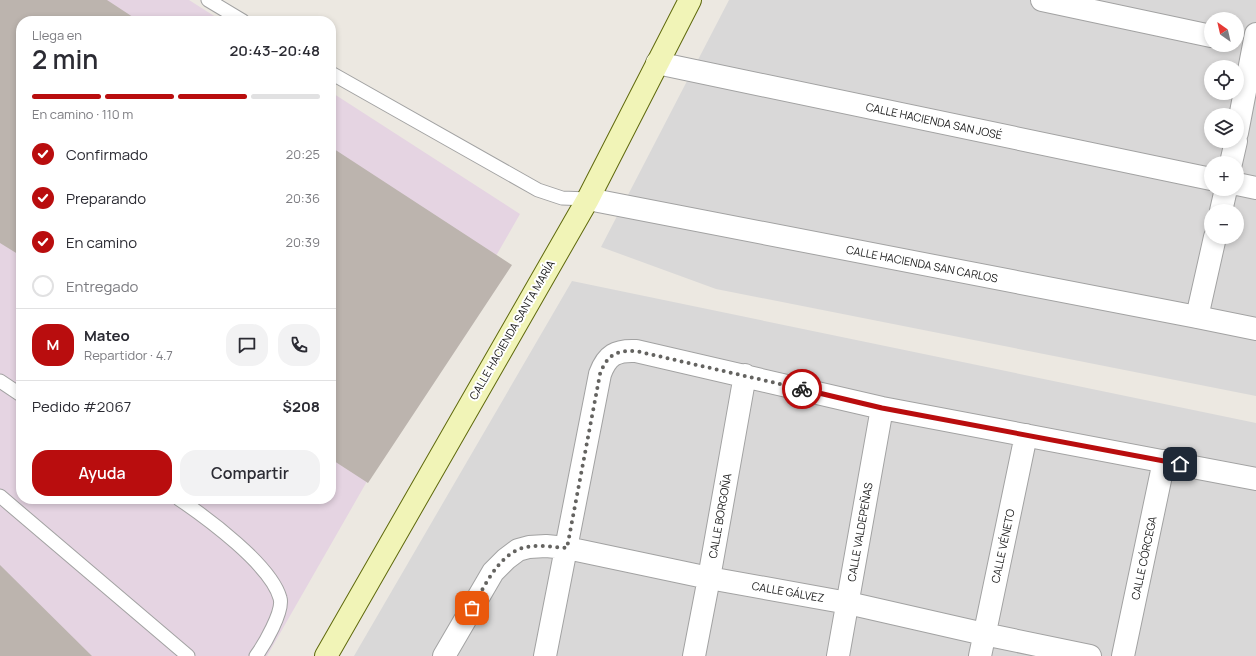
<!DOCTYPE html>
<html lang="es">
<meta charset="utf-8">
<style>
:root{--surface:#fff;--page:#f2f2f3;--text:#2b2b33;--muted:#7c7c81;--line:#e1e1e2;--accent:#b90d0e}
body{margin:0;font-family:Manrope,sans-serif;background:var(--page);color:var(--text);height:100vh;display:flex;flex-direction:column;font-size:15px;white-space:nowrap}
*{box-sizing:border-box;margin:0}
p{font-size:13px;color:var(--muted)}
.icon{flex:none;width:22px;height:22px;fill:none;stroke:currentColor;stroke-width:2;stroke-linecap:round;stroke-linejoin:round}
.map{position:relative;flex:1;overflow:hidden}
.sheet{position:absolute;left:16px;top:16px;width:320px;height:488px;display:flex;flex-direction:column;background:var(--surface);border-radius:16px;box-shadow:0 2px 6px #0003}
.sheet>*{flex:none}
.needle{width:26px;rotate:326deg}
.controls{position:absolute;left:1204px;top:12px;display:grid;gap:8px}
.controls a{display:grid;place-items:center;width:40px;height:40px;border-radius:50%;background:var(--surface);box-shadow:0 2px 6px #0003;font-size:20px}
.pin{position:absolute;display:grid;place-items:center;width:34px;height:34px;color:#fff;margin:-17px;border-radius:8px;box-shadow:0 2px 6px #0006}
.courier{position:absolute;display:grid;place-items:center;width:40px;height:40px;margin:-20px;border:3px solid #b90d0e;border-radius:50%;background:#fff;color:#222;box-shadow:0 1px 5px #0007}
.headline em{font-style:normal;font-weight:600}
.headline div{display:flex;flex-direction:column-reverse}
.headline{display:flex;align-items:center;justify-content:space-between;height:68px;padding:0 16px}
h1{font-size:26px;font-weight:600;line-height:30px}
.bar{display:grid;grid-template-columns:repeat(4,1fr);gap:6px 4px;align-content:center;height:48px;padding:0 16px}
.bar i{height:5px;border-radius:3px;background:var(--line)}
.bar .current{background:var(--accent)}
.bar p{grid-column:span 4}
.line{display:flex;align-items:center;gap:10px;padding:0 16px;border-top:1px solid var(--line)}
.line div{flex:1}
.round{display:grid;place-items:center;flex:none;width:42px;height:42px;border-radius:16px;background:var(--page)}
ol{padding:0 16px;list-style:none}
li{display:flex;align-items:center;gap:12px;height:44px}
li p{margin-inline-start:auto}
li .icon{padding:4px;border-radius:50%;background:var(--accent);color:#fff;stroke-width:4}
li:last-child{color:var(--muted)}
li i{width:22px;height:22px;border:2px solid var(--line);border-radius:50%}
.primary-button{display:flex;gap:8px;margin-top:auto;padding:8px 16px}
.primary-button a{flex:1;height:46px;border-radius:16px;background:var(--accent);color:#fff;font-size:16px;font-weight:600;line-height:46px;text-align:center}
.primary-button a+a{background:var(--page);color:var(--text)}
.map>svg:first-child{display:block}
.residential{fill:#d9d8d8;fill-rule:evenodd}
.industrial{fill:#e5d4e2}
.building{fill:#bcb4ae}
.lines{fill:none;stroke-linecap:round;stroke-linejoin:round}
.lane-casing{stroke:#a2a2a2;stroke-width:15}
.street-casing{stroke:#a2a2a2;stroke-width:24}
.secondary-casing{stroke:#5f690c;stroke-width:24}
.lane{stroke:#fff;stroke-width:13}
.street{stroke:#fff;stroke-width:22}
.secondary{stroke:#f1f4b7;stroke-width:22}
.done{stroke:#646360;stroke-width:4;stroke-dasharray:0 7.2}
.route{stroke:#b90d0e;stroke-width:5}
.labels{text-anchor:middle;stroke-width:4;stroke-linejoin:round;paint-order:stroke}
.street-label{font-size:11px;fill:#1b1b1b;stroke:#fff}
</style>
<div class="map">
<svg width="1256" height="656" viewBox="0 0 1256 656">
<rect width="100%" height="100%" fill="#ece8e1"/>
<!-- residential -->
<path class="residential" d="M729,0h527v396l-540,-107 -115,-42zM1211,19h26v26h-26zM1211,67h26v26h-26zM1211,115h26v26h-26zM1211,163h26v26h-26zM1211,211h26v26h-26z
M572,281l684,142v233h-902z"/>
<!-- industrial -->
<path class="industrial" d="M0,0h189l33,21h-201v478h310v-407l189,122 -253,442h-267z"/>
<!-- building -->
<path class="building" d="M0,0h107l32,21h-118v235l-21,-13z
M331,147l181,118 -144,218 -37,-24z
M0,565l92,91h-92z"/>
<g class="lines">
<!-- lane casing -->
<g class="lane-casing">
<path id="lane" d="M208,0l35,21
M331,73l207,117 24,8 26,1
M0,381l21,14
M0,496l188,160
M179,499c28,19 92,66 101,99 4,13 -16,47 -24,58"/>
</g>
<!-- street casing -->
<g class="street-casing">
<path id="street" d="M1042,0l169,36
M657,63l554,116
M1237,133l19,-99
M1231,163l5,-22
M1237,184l19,4
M588,199l609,118 59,12
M1221,211l5,-22
M1197,317l18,-80
M444,656l49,-84 13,-13 12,-9 11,-3 17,-1 21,2 142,30 139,25 136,31 106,22
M545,656l55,-282c7,-19 16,-24 36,-23l246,57 374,71
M694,656l15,-78 36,-203
M838,656l44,-248
M980,656l46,-221
M1123,656l41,-195"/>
</g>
<!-- secondary casing -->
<g class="secondary-casing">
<path id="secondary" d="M326,656l262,-457 102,-199"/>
</g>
<!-- lane -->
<use href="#lane" class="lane"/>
<!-- street -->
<use href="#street" class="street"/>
<!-- secondary -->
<use href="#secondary" class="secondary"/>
</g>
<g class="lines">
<!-- done -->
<path class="done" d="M472,608c11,-19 24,-48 45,-58 15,-7 35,-3 50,-2l33,-174c7,-19 16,-24 36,-23l166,38"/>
<!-- route -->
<path class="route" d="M802,389l80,19 298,56"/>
</g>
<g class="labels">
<!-- street labels -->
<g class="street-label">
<text transform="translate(934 121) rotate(12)" y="4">CALLE HACIENDA SAN JOSÉ</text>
<text transform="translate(922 264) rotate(11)" y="4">CALLE HACIENDA SAN CARLOS</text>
<text transform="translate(512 330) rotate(-60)" y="4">CALLE HACIENDA SANTA MARÍA</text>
<text transform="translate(720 516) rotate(-80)" y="4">CALLE BORGOÑA</text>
<text transform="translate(860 532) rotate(-80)" y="4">CALLE VALDEPEÑAS</text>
<text transform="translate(1003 546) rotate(-78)" y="4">CALLE VÉNETO</text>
<text transform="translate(1144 558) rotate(-78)" y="4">CALLE CÓRCEGA</text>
<text transform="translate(788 592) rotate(10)" y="4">CALLE GÁLVEZ</text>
</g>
</g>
</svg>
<div class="controls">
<a><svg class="needle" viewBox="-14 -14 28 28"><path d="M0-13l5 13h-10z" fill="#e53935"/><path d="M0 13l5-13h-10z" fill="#7c7c81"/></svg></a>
<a><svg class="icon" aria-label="locate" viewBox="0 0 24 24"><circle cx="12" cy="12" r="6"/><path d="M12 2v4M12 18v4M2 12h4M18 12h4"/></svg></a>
<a><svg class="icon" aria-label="layers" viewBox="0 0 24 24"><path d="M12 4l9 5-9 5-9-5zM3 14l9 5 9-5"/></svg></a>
<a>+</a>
<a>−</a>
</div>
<div class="pin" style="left:472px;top:608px;background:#ea580c"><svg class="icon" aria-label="bag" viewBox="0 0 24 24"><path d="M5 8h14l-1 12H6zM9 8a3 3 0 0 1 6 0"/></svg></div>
<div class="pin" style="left:1180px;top:464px;background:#1f2937"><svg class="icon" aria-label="home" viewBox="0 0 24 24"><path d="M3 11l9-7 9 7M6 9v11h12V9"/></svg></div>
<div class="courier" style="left:802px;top:389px"><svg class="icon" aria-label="bike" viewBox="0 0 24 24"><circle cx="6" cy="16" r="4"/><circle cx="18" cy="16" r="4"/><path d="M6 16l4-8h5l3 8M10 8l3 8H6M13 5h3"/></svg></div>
<section class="sheet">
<div class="headline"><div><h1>2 min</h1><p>Llega en</p></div><em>20:43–20:48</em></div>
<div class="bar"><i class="current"></i><i class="current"></i><i class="current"></i><i></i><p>En camino · 110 m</p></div>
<ol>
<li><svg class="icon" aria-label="check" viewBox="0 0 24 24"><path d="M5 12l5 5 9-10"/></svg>Confirmado<p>20:25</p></li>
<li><svg class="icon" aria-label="check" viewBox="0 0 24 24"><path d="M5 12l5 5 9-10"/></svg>Preparando<p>20:36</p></li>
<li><svg class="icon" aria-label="check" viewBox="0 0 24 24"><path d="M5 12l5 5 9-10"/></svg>En camino<p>20:39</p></li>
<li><i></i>Entregado</li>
</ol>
<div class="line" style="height:72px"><b class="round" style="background:var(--accent);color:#fff">M</b><div><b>Mateo</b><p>Repartidor · 4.7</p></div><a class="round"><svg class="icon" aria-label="chat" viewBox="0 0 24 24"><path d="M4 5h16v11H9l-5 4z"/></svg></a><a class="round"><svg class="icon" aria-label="phone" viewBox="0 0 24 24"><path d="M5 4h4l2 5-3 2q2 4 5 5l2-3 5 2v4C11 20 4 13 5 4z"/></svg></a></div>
<div class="line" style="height:52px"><div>Pedido #2067</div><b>$208</b></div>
<div class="primary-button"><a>Ayuda</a><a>Compartir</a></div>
</section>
</div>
